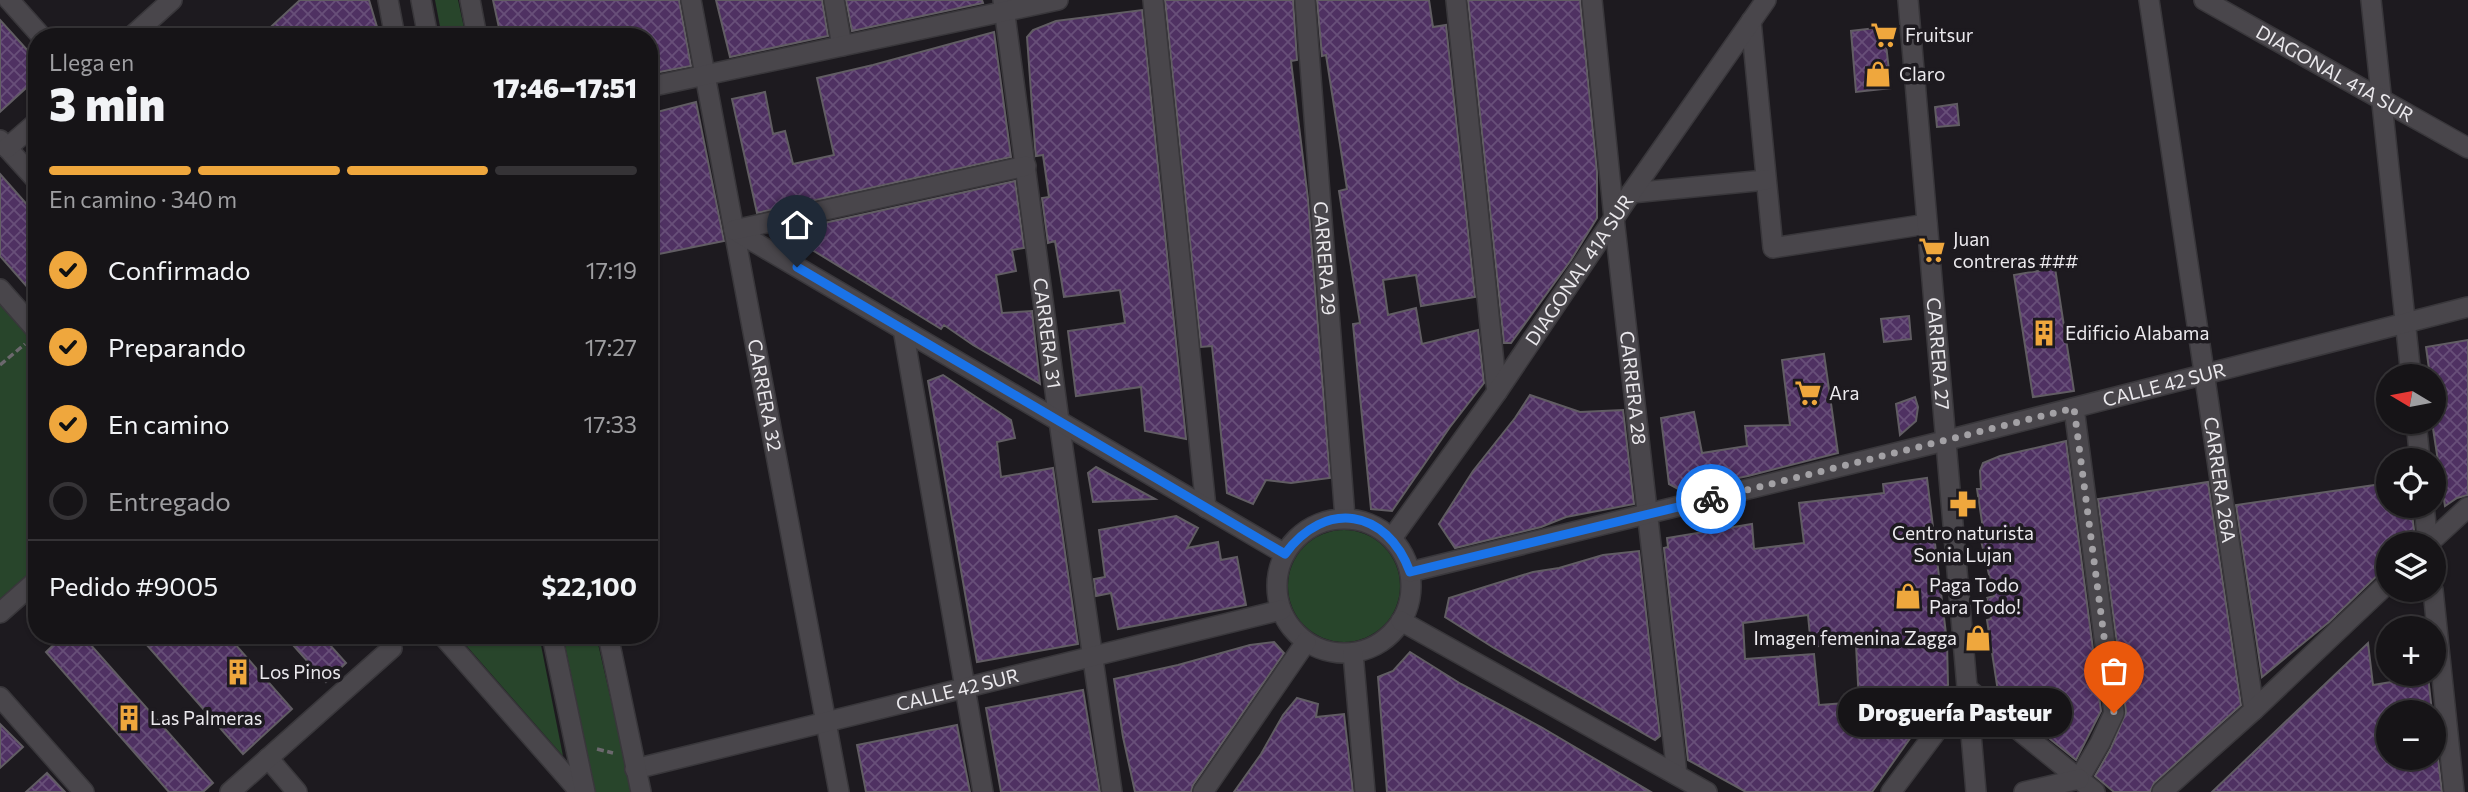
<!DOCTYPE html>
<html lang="es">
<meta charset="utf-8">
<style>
:root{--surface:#161417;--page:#232124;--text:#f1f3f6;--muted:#9e9ea1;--line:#353336;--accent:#efa73d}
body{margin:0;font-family:Commissioner,sans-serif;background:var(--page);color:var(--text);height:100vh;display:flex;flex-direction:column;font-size:26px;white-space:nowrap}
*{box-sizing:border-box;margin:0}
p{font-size:23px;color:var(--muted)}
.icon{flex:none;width:38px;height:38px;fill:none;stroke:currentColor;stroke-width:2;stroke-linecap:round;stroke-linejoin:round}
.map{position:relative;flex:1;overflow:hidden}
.side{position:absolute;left:28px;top:28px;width:630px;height:616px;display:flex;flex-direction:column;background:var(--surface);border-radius:28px;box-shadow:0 2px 5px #0004,0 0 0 2px var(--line)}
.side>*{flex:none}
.needle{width:46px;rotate:280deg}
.buttons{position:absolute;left:2376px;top:364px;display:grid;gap:14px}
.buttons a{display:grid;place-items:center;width:70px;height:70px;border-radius:50%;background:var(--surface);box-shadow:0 2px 5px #0004,0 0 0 2px var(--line);font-size:35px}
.pin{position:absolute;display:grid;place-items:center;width:60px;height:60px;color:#fff;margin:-72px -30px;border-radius:50% 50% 50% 0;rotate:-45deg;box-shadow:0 0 7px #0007}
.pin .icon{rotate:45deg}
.courier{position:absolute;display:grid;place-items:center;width:70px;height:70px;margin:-35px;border:5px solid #1a73e8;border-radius:50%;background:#fff;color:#222;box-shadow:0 2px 9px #0007}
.bubble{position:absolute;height:49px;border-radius:24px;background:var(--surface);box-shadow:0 2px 5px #0004,0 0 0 2px var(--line);font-size:23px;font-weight:800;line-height:49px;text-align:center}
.headline em{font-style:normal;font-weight:800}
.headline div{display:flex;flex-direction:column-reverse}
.headline{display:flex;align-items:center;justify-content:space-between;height:119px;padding:0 21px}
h1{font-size:46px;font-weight:800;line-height:52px}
.bar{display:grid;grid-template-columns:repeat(4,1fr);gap:10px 7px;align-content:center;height:84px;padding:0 21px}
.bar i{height:9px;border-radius:5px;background:var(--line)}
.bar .active{background:var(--accent)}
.bar p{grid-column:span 4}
.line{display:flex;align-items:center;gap:18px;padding:0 21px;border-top:2px solid var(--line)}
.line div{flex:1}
ol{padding:0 21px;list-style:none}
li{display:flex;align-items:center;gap:21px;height:77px}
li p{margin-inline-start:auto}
li .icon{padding:7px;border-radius:50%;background:var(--accent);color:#111;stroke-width:4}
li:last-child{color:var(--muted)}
li i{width:38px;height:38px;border:4px solid var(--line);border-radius:50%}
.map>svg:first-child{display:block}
.green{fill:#28452b}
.building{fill:url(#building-cross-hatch);stroke:#615d63;stroke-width:2;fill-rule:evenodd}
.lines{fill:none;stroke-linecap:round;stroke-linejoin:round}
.service-casing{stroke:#39373b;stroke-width:12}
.minor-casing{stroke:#39373b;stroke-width:22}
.tertiary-casing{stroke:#39373b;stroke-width:22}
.secondary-casing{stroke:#39373b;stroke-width:22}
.path{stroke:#6b686d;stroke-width:3.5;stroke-dasharray:7 3.5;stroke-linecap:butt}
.service{stroke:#49464b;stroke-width:10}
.minor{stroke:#49464b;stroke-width:19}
.tertiary{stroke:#49464b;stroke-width:19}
.secondary{stroke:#49464b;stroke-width:19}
.done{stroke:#a3a1a5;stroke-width:7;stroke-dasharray:0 12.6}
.route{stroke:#1a73e8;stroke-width:9}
.labels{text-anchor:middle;stroke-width:7;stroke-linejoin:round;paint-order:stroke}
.poi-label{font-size:19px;fill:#ebe9ed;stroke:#1d1a1f;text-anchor:start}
.street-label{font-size:19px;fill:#ebe9ed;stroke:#1d1a1f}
</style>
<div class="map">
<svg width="2468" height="792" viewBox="0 0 2468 792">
<defs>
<pattern id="building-cross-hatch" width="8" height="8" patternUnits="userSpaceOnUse" patternTransform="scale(1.75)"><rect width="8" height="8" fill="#4f3162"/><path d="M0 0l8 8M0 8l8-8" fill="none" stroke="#684f79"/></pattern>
</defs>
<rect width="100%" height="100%" fill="#1d1a1f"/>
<!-- green -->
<path class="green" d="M435,0h23l8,37h-24z
M0,299l37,41v226l-37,33z
M1288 586a56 56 0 1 1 112 0a56 56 0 1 1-112 0Z
M457,635h82l24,121z
M563,635h33l36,157h-37z"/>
<!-- building -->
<path class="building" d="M300,0h69l11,37h-120z
M493,0h186l12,66 -42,8v-37h-148z
M716,0h106l6,36 -98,21z
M846,0h136l1,3 -131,28z
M1165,0h128l4,60 -6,1 17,138 22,279 -39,5 -25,-3 -13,24 -26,-11 -15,-147 -11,1z
M1317,0h112l4,27 13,-2 29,272 -54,9 -5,-31 -33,5 5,35 28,-7 6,36 56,-14 6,53 -34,44 -58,84 -21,-2 -18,-185 7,-1 -21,-132 8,-2 -21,-134 -4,1z
M1468,0h112l17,172v46l-26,42 -60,83h-7z
M1142,10l44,429 -41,-8 -4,-44 -65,9 -8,-65 57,-8 -5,-33 -56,7 -9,-56 -7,2 -6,-45 7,-1 -6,-42 -7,1 -1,-9 -8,-110 6,-7 23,-9z
M0,20l37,41v17l-37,34z
M1884,27l7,61 -35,4 -5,-61z
M994,32l17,125 -254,56 -25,-114 33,-7 8,42 12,-3 8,33 41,-9 -17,-77 56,-13z
M696,102l28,139 -75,15v-142z
M1957,104l2,21 -22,2 -2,-20z
M0,174l37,42v82l-37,-42z
M1015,181l9,67 -12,2 4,21 -20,4 6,38 30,-2 8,73 -67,-39 -29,-20 -3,4 -158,-97z
M2055,268l19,123 -41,6 -19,-122z
M1909,316l2,23 -27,3 -3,-23z
M2468,340v155l-11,3 -12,8 -13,-84h2v-46h-4l-4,-29z
M1824,354l14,99 -90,23 -68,14 -11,-6 -8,-66 33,-6 8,41 45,-7 -2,-20 45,-1 -8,-65z
M943,375l68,45 4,18 -18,4 4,35 52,-9 25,176 -101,18 -49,-281z
M1530,395l50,17 43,-2 11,94 -68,13 -25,10 -86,21 -16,-24 34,-53 42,-53z
M1915,397l3,10 -2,14 -16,14 -4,-31z
M2066,441l35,270 -25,49 -77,-62 -12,-78 4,-1 -4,-21 7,-2 -14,-60 4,-1 -7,-46h4l-1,-18 3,-8 17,-7z
M1096,467l59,32 -62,3 -5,-29z
M1927,478l20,164 1,43 -76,107h-126l-58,-32 -24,-212 4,-1 -1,-9 85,-14 2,25 50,-6 -5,-40 85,-10 -1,-9zM1808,615l3,32 37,-4v3l8,-1 3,57 -40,3 -5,-51 -69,5 -2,-36z
M2208,482l33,223 -87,78 -4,9h-36l-19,-16 16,-28 15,-36 -28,-213z
M2389,483v23h22l3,24 -4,14h-21v20l-60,58 -67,55 -26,-172z
M1176,516l22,12 -11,20 31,-6 3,18 16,-3 9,48 -128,24 -7,-36 -15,3 -2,-17 11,-2 -6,-47z
M1639,551l21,185 -5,4 -161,-92 -49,-31 4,-19 84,-26 26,-4 44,-13z
M64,635h18l131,148 -10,9h-34l-123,-140z
M138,635h89l65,74 -49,45z
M284,635h37l25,28 -20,19z
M1274,642l10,11 -91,132 -2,7h-56l-12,-55 -9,-58 64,-14 72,-20z
M2368,643l5,42 55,-9 4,36h-43v46h49l4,34h-230z
M1410,652l51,32 80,43 110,65h-264l-9,-115 15,-6z
M1083,690l17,102h-99l-15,-84z
M1297,698l21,6 -2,13 28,-3 9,78h-119l27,-38 22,-39z
M0,724l23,23 -23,21z
M957,725l13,67h-104l-9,-47z
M47,773l18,19h-39z"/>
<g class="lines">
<!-- service casing -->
<g class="service-casing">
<path id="service" d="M2385,661h4"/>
</g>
<!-- minor casing -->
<g class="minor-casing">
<g id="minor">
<path d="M9,0l33,37"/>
<path d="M388,0l7,37"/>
<path id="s1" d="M691,0l148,792"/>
<path d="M834,0l8,46"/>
<path id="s2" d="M1003,0l56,421 53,371"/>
<path d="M1153,0l53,508"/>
<path id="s3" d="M1305,0l40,518"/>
<path d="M1456,0l41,392"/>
<path id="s4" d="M1592,0l22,218 63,557"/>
<path id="s5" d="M2149,0l105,710"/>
<path d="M2371,0l40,376"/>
<path d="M1751,21l22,227 154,-24"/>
<path d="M131,37l41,-37"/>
<path d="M649,87l409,-87"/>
<path d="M0,140l37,41"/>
<path d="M7,148l30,-26"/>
<path d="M1631,193l135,-13"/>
<path d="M734,230l551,324"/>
<path d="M734,230l292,-64"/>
<path d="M0,289l37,42"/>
<path d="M903,329l80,463"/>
<path d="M2074,408l40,305 -14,30 -21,36"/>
<path d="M2416,422l4,38"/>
<path d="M2424,506l4,38"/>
<circle cx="1344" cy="586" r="67"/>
<path id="s6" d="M1392,538l105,-146 134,-199 135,-193"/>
<path d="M2428,544l40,-37"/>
<path id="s7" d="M1410,572l526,-129 532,-136"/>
<path d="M2433,590l21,202"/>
<path d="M0,613l37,-33"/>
<path d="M1401,621l306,171"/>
<path d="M442,635l138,157"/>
<path d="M1353,653l12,139"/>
<path d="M0,697l84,95"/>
<path d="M268,758l29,34"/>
<path id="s8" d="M635,769l646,-159"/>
<path d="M230,792l162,-144"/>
<path d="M1203,792l103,-150"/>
<path d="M1891,792l77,-103 127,103"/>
<path d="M2162,792l92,-82 135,-128"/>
</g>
</g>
<!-- tertiary casing -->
<g class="tertiary-casing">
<g id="tertiary">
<path id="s9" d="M1908,0l68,792"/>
<path id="s10" d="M2204,0l264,148"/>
<path d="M2024,792l55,-13"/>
</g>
</g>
<!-- secondary casing -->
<g class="secondary-casing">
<path id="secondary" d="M421,0l7,37
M470,0l7,37
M552,635l33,157
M608,635l33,157"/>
</g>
<!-- path -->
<path class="path" d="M0,365l25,-21
M597,749l16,4"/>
<!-- service -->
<use href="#service" class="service"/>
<!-- minor -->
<use href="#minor" class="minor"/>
<!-- tertiary -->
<use href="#tertiary" class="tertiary"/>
<!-- secondary -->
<use href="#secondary" class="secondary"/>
</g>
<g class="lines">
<!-- done -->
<path class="done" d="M1711,499l363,-91 40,305"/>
<!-- route -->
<path class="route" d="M797,267l488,287c40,-55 102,-45 125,18l301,-73"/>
</g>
<!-- icons -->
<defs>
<g id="supermarket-bare" transform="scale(2.1)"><path d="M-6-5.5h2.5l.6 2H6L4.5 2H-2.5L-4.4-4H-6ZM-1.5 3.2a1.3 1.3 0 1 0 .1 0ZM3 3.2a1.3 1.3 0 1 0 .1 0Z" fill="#efa73d" stroke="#1d1a1f" stroke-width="2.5" paint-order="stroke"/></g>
<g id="shop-bare" transform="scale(2.1)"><path d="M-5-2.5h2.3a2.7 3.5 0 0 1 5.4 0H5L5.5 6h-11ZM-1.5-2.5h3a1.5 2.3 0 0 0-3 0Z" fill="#efa73d" stroke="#1d1a1f" stroke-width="2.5" paint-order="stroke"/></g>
<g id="building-bare" transform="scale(2.1)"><path d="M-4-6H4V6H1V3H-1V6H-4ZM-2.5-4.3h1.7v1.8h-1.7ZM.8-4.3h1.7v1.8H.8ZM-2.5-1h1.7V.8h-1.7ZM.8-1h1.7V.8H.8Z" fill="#efa73d" stroke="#1d1a1f" stroke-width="2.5" paint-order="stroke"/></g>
<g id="pharmacy-bare" transform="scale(2.1)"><path d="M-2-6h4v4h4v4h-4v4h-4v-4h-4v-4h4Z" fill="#efa73d" stroke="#1d1a1f" stroke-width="2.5" paint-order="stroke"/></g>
</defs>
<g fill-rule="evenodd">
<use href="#supermarket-bare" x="1884" y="35"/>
<use href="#shop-bare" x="1878" y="74"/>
<use href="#supermarket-bare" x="1932" y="250"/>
<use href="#building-bare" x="2044" y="333"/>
<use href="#supermarket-bare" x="1808" y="393"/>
<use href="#pharmacy-bare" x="1963" y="504"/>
<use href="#shop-bare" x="1908" y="596"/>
<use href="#shop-bare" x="1978" y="638"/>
<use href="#building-bare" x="238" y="672"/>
<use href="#building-bare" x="129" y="718"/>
</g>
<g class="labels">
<!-- poi labels -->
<g class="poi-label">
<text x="1905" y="42">Fruitsur</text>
<text x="1899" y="81">Claro</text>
<text x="1953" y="246">Juan<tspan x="1953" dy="22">contreras ###</tspan></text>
<text x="2065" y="340">Edificio Alabama</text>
<text x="1829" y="400">Ara</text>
<text x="1963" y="540" text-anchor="middle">Centro naturista<tspan x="1963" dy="22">Sonia Lujan</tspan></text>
<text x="1929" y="592">Paga Todo<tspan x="1929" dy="22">Para Todo!</tspan></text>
<text x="1957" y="645" text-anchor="end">Imagen femenina Zagga</text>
<text x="259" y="679">Los Pinos</text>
<text x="150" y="725">Las Palmeras</text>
</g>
<!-- street labels -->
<g class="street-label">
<text dy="7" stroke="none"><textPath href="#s10" startOffset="150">DIAGONAL 41A SUR</textPath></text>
<text dy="7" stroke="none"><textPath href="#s3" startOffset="259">CARRERA 29</textPath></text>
<text dy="7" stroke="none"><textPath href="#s6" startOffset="327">DIAGONAL 41A SUR</textPath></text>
<text dy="7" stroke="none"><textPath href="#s2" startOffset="336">CARRERA 31</textPath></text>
<text dy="7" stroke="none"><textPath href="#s9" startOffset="355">CARRERA 27</textPath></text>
<text dy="7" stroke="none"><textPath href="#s7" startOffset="777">CALLE 42 SUR</textPath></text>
<text dy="7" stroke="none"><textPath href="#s4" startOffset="390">CARRERA 28</textPath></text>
<text dy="7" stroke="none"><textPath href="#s1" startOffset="402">CARRERA 32</textPath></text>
<text dy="7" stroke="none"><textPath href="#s5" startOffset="485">CARRERA 26A</textPath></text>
<text dy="7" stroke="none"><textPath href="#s8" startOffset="332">CALLE 42 SUR</textPath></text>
</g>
</g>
</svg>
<div class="buttons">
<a><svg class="needle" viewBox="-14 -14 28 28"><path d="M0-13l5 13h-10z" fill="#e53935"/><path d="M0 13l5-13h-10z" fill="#9e9ea1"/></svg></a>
<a><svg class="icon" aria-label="locate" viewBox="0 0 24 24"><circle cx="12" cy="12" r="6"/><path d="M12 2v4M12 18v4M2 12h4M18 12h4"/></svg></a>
<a><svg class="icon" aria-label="layers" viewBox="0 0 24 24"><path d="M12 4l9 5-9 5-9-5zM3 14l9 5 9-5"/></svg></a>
<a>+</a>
<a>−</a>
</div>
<div class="pin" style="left:2114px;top:713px;background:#ea580c"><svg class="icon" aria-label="bag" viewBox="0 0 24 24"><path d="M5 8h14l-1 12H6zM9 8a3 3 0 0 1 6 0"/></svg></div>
<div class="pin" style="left:797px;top:267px;background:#1f2937"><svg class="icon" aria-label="home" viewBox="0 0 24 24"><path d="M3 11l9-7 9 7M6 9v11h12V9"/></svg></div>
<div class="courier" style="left:1711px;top:499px"><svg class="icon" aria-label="bike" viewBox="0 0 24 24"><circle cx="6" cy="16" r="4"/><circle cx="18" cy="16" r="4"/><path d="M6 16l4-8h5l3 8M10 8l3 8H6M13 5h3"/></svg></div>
<div class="bubble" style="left:1838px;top:688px;width:234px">Droguería Pasteur</div>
<section class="side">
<div class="headline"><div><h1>3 min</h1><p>Llega en</p></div><em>17:46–17:51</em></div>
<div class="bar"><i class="active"></i><i class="active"></i><i class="active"></i><i></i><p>En camino · 340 m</p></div>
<ol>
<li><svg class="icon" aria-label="check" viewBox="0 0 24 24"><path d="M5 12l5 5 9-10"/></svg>Confirmado<p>17:19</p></li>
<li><svg class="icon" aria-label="check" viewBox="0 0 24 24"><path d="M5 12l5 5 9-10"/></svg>Preparando<p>17:27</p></li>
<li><svg class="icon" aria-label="check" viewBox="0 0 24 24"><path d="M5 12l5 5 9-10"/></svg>En camino<p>17:33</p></li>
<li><i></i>Entregado</li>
</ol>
<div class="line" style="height:91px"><div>Pedido #9005</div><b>$22,100</b></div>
</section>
</div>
